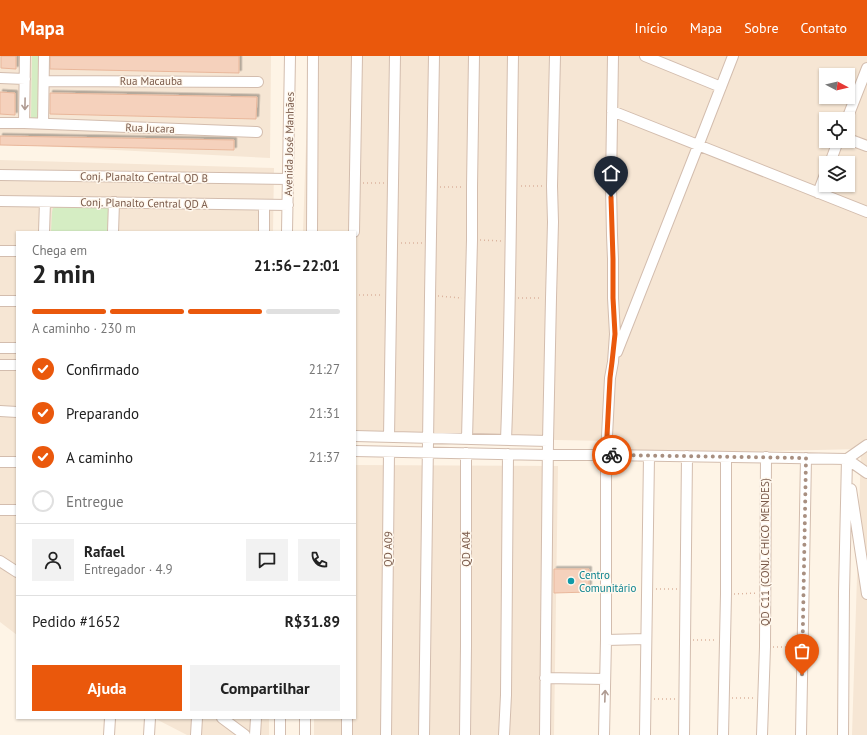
<!DOCTYPE html>
<html lang="pt">
<meta charset="utf-8">
<style>
:root{--surface:#fff;--page:#f2f2f2;--text:#222;--muted:#767676;--line:#e0e0e0;--accent:#ea580c}
body{margin:0;font-family:"PT Sans",sans-serif;background:var(--page);color:var(--text);height:100vh;display:flex;flex-direction:column;font-size:15px;white-space:nowrap}
*{box-sizing:border-box;margin:0}
p{font-size:13px;color:var(--muted)}
.icon{flex:none;width:22px;height:22px;fill:none;stroke:currentColor;stroke-width:2;stroke-linecap:round;stroke-linejoin:round}
.map{position:relative;flex:1;overflow:hidden}
.side{position:absolute;left:16px;top:175px;width:340px;height:488px;display:flex;flex-direction:column;background:var(--surface);border-radius:0px;box-shadow:0 1px 3px #0004}
.side>*{flex:none}
.needle{width:26px;rotate:97deg}
.tools{position:absolute;left:819px;top:12px;display:grid;gap:8px}
.tools a{display:grid;place-items:center;width:36px;height:36px;border-radius:0px;background:var(--surface);box-shadow:0 1px 3px #0004;font-size:20px}
.pin{position:absolute;display:grid;place-items:center;width:34px;height:34px;color:#fff;margin:-41px -17px;border-radius:50% 50% 50% 0;rotate:-45deg;box-shadow:0 0 4px #0007}
.pin .icon{rotate:45deg}
.courier{position:absolute;display:grid;place-items:center;width:40px;height:40px;margin:-20px;border:3px solid #ea580c;border-radius:50%;background:#fff;color:#222;box-shadow:0 1px 5px #0007}
.head em{font-style:normal;font-weight:800}
.head div{display:flex;flex-direction:column-reverse}
.head{display:flex;align-items:center;justify-content:space-between;height:68px;padding:0 16px}
h1{font-size:26px;font-weight:800;line-height:30px}
.bar{display:grid;grid-template-columns:repeat(4,1fr);gap:6px 4px;align-content:center;height:48px;padding:0 16px}
.bar i{height:5px;border-radius:3px;background:var(--line)}
.bar .current{background:var(--accent)}
.bar p{grid-column:span 4}
.line{display:flex;align-items:center;gap:10px;padding:0 16px;border-top:1px solid var(--line)}
.line div{flex:1}
.round{display:grid;place-items:center;flex:none;width:42px;height:42px;border-radius:0px;background:var(--page)}
ol{padding:0 16px;list-style:none}
li{display:flex;align-items:center;gap:12px;height:44px}
li p{margin-inline-start:auto}
li .icon{padding:4px;border-radius:50%;background:var(--accent);color:#fff;stroke-width:4}
li:last-child{color:var(--muted)}
li i{width:22px;height:22px;border:2px solid var(--line);border-radius:50%}
.button{display:flex;gap:8px;margin-top:auto;padding:8px 16px}
.button a{flex:1;height:46px;border-radius:0px;background:var(--accent);color:#fff;font-size:16px;font-weight:800;line-height:46px;text-align:center}
.button a+a{background:var(--page);color:var(--text)}
header{display:flex;align-items:center;gap:24px;box-sizing:border-box;height:56px;padding:0 20px;background:var(--accent);color:#fff}
header strong{font-size:19px}
nav{display:flex;gap:22px;margin-inline-start:auto;font-size:14px}
.map>svg:first-child{display:block}
.residential{fill:#f6e6d4;fill-rule:evenodd}
.green{fill:#d5edc3}
.building{fill:#f5d1bc;stroke:#e9b79b;filter:url(#shadow)}
.lines{fill:none;stroke-linecap:round;stroke-linejoin:round}
.minor-casing{stroke:#d3bdae;stroke-width:12}
.path{stroke:#dbb49e;stroke-width:1.5;stroke-dasharray:1 3;stroke-linecap:butt}
.minor{stroke:#fff;stroke-width:10}
.oneway{stroke:#af9b92}
.done{stroke:#a88f80;stroke-width:4;stroke-dasharray:0 7.2}
.route{stroke:#ea580c;stroke-width:5}
.culture-dot{fill:#0f9aa8;stroke:#fff8ee;stroke-width:1.5}
.labels{text-anchor:middle;stroke-width:3;stroke-linejoin:round;paint-order:stroke}
.street-label{font-size:11px;fill:#795949;stroke:#fff8ee}
.culture-label{font-size:11px;fill:#0d838f;stroke:#fff8ee;text-anchor:start}
</style>
<header>
<strong>Mapa</strong>
<nav><a>Início</a><a>Mapa</a><a>Sobre</a><a>Contato</a></nav>
</header>
<div class="map">
<svg width="867" height="679" viewBox="0 0 867 679">
<defs>
<filter id="shadow"><feDropShadow dx="2.5" dy="-2.5" stdDeviation="0" flood-color="#0004"/></filter>
</defs>
<rect width="100%" height="100%" fill="#fef4e6"/>
<!-- residential -->
<path class="residential" d="M0,0h271l-1,102 -270,-14z
M309,0h558v679h-15l9,-286 -255,6v-14l-251,-5v-204h-52zM826,19h22v22h-22zM826,63h22v22h-22zM826,107h22v22h-22z
M0,104l274,8 -1,64h-256v403l-17,-13z
M355,409l203,1 -4,269h-240v-17h41z
M154,662h115v17h-82z"/>
<!-- green -->
<path class="green" d="M32,0h9l-1,66h-9z
M58,150l53,1v25h-60l1,-20 1,-4z"/>
<!-- building -->
<path class="building" d="M1,0h15v13l-15,-1z
M50,0h189v17l-189,-4z
M0,36l15,1v22l-15,-1z
M50,37l207,4 -1,22 -206,-5z
M0,80l234,4v10l-234,-5z
M554,513h35v23l-35,1z"/>
<g class="lines">
<!-- minor casing -->
<g class="minor-casing">
<path id="minor" d="M645,0l76,31
M0,22l25,1
M44,25l214,1
M612,55l255,101
M847,63l20,-51
M0,67h24l233,9
M24,67l1,-67
M43,68l1,-68
M848,83l19,7
M830,107l8,-22
M0,119l288,4
M818,137l8,-21
M0,145l288,4
M44,176l1,-30
M113,176l1,-30
M264,176v-27
M287,176l3,-176
M312,176l1,-176
M354,176l3,-176
M0,195h17
M0,245h17
M0,292h17
M617,296l81,-206 35,-90
M0,309h17
M0,355l17,1
M355,380l193,5
M389,381l6,-381
M467,383l5,-199v-53l2,-131
M506,384c5,-128 5,-256 7,-384
M355,395l192,4h59l241,4 20,14
M847,403l20,-14
M0,406h17
M851,433l16,105
M0,454h17
M0,505l17,11
M606,584l40,-1
M545,622l60,1
M222,662l23,17
M109,679l1,-17
M149,679l1,-17
M196,679l1,-17
M255,679l1,-17
M280,679v-17
M305,679v-17
M347,679v-17
M386,679l3,-283
M424,679l6,-439 4,-240
M465,679l1,-89v-193
M504,679l2,-40 2,-241
M545,679l3,-294 3,-143 2,-76 -1,-36 3,-130
M604,679l2,-95v-185l4,-77 3,-16 2,-28 -2,-36v-39l-1,-24 -1,-50 2,-129
M645,679l4,-279
M684,679l3,-279
M723,679l3,-141v-137
M762,679l3,-88 1,-190
M801,679l5,-277
M843,679l1,-143 3,-133"/>
</g>
<!-- path -->
<path class="path" d="M363,127h21
M521,130h22
M440,131h24
M480,184l22,1
M401,187h22
M355,239h27
M438,240l24,2
M518,242h24
M656,533h22
M734,538l24,-1
M693,584h24
M773,591h22
M732,642h22
M654,643h22"/>
<!-- minor -->
<use href="#minor" class="minor"/>
</g>
<!-- one-way arrows -->
<defs><path id="oneway-shaft" d="M-6 0H5M1.5-3L5.5 0L1.5 3" fill="none" stroke-width="1.6" stroke-linecap="round" stroke-linejoin="round"/></defs>
<g class="oneway">
<use href="#oneway-shaft" transform="translate(25 48) rotate(91)"/>
<use href="#oneway-shaft" transform="translate(605 640) rotate(-88)"/>
</g>
<g class="lines">
<!-- done -->
<path class="done" d="M612,399l194,3 -4,217"/>
<!-- route -->
<path class="route" d="M611,141l2,62v39l2,36 -3,28 -2,16 -4,77h6"/>
</g>
<!-- markers -->
<circle class="culture-dot" cx="571" cy="525" r="4"/>
<g class="labels">
<!-- street labels -->
<g class="street-label">
<text x="151" y="29">Rua Macauba</text>
<text transform="translate(150 72) rotate(2)" y="4">Rua Jucara</text>
<text transform="translate(289 88) rotate(-89)" y="4">Avenida José Manhães</text>
<text transform="translate(144 121) rotate(1)" y="4">Conj. Planalto Central QD B</text>
<text transform="translate(144 147) rotate(1)" y="4">Conj. Planalto Central QD A</text>
<text transform="translate(388 493) rotate(-89)" y="4">QD A09</text>
<text transform="translate(466 493) rotate(-90)" y="4">QD A04</text>
<text transform="translate(765 496) rotate(-90)" y="4">QD C11 (CONJ. CHICO MENDES)</text>
</g>
<!-- culture labels -->
<g class="culture-label">
<text x="579" y="523">Centro<tspan x="579" dy="13">Comunitário</tspan></text>
</g>
</g>
</svg>
<div class="tools">
<a><svg class="needle" viewBox="-14 -14 28 28"><path d="M0-13l5 13h-10z" fill="#e53935"/><path d="M0 13l5-13h-10z" fill="#767676"/></svg></a>
<a><svg class="icon" aria-label="locate" viewBox="0 0 24 24"><circle cx="12" cy="12" r="6"/><path d="M12 2v4M12 18v4M2 12h4M18 12h4"/></svg></a>
<a><svg class="icon" aria-label="layers" viewBox="0 0 24 24"><path d="M12 4l9 5-9 5-9-5zM3 14l9 5 9-5"/></svg></a>
</div>
<div class="pin" style="left:802px;top:619px;background:#ea580c"><svg class="icon" aria-label="bag" viewBox="0 0 24 24"><path d="M5 8h14l-1 12H6zM9 8a3 3 0 0 1 6 0"/></svg></div>
<div class="pin" style="left:611px;top:141px;background:#1f2937"><svg class="icon" aria-label="home" viewBox="0 0 24 24"><path d="M3 11l9-7 9 7M6 9v11h12V9"/></svg></div>
<div class="courier" style="left:612px;top:399px"><svg class="icon" aria-label="bike" viewBox="0 0 24 24"><circle cx="6" cy="16" r="4"/><circle cx="18" cy="16" r="4"/><path d="M6 16l4-8h5l3 8M10 8l3 8H6M13 5h3"/></svg></div>
<section class="side">
<div class="head"><div><h1>2 min</h1><p>Chega em</p></div><em>21:56–22:01</em></div>
<div class="bar"><i class="current"></i><i class="current"></i><i class="current"></i><i></i><p>A caminho · 230 m</p></div>
<ol>
<li><svg class="icon" aria-label="check" viewBox="0 0 24 24"><path d="M5 12l5 5 9-10"/></svg>Confirmado<p>21:27</p></li>
<li><svg class="icon" aria-label="check" viewBox="0 0 24 24"><path d="M5 12l5 5 9-10"/></svg>Preparando<p>21:31</p></li>
<li><svg class="icon" aria-label="check" viewBox="0 0 24 24"><path d="M5 12l5 5 9-10"/></svg>A caminho<p>21:37</p></li>
<li><i></i>Entregue</li>
</ol>
<div class="line" style="height:72px"><a class="round"><svg class="icon" aria-label="person" viewBox="0 0 24 24"><circle cx="12" cy="8" r="4"/><path d="M4 21q1-7 8-7t8 7"/></svg></a><div><b>Rafael</b><p>Entregador · 4.9</p></div><a class="round"><svg class="icon" aria-label="chat" viewBox="0 0 24 24"><path d="M4 5h16v11H9l-5 4z"/></svg></a><a class="round"><svg class="icon" aria-label="phone" viewBox="0 0 24 24"><path d="M5 4h4l2 5-3 2q2 4 5 5l2-3 5 2v4C11 20 4 13 5 4z"/></svg></a></div>
<div class="line" style="height:52px"><div>Pedido #1652</div><b>R$31.89</b></div>
<div class="button"><a>Ajuda</a><a>Compartilhar</a></div>
</section>
</div>
